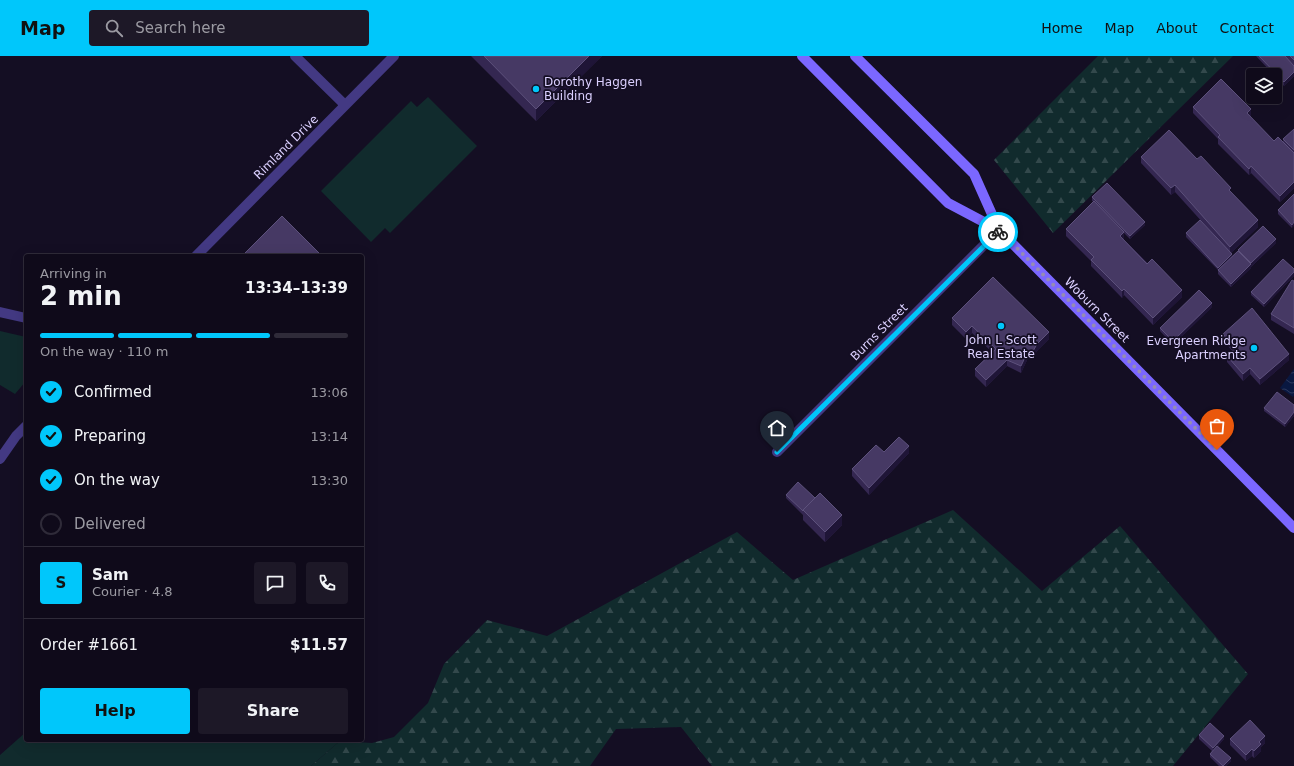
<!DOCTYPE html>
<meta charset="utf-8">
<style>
:root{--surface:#0f0a1a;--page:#1d1827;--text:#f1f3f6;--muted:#9b9aa2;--line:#2f2b39;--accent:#00c7fb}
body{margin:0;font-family:"DejaVu Sans",sans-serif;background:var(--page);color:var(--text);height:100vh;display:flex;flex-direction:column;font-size:15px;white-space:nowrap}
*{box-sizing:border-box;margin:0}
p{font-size:13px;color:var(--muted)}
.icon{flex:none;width:22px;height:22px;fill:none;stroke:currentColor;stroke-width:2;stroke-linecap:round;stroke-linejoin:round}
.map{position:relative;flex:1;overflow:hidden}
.sheet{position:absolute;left:24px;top:198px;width:340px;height:488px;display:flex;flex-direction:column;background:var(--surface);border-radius:4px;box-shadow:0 4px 16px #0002,0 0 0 1px var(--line)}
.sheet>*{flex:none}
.fabs{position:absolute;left:1246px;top:12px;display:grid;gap:8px}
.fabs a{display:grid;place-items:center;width:36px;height:36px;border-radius:4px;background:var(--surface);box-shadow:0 4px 16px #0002,0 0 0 1px var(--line);font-size:20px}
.pin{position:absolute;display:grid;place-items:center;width:34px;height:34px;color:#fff;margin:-41px -17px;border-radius:50% 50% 50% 0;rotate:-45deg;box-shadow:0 0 4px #0007}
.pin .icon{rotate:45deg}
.courier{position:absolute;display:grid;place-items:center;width:40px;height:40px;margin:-20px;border:3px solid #00c7fb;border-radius:50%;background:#fff;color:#222;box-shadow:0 1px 5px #0007}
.summary em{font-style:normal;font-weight:800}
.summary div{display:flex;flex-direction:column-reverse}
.summary{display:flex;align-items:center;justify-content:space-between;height:68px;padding:0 16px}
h1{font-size:26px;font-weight:800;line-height:30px}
.bar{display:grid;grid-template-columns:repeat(4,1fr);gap:6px 4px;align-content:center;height:48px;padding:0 16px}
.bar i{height:5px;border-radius:3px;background:var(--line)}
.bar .selected{background:var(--accent)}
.bar p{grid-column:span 4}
.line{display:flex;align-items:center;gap:10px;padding:0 16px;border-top:1px solid var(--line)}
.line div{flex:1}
.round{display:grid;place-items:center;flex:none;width:42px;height:42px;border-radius:4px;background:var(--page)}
ol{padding:0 16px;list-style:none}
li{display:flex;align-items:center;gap:12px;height:44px}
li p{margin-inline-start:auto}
li .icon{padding:4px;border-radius:50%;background:var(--accent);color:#111;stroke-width:4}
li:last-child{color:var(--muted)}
li i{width:22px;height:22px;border:2px solid var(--line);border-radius:50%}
.primary-button{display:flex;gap:8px;margin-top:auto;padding:8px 16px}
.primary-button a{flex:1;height:46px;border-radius:4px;background:var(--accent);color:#111;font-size:16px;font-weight:800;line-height:46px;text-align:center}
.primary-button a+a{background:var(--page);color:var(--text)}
header{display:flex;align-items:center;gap:24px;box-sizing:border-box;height:56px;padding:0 20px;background:var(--accent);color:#111}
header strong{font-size:19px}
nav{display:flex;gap:22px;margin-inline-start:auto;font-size:14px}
.search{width:280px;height:36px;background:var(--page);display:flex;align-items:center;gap:10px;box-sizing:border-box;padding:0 14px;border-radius:4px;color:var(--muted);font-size:15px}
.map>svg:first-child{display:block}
.green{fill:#112b2d}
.forest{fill:url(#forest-firs)}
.water{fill:url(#water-waves)}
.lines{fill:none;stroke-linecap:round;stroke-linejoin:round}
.street{stroke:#433983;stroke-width:10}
.secondary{stroke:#7b67ff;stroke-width:10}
.wall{fill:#342751}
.shaded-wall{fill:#1f1537}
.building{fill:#463964;stroke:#5d517c}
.done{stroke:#958cb2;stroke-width:4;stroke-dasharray:0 7.2}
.route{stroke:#00c7fb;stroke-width:5}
.poi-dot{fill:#00c7fb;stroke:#140e23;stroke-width:1.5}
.labels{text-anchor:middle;stroke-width:3.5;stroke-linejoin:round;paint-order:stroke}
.poi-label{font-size:12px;fill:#dbd0ff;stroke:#140e23;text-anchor:start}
.street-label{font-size:12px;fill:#dbd0ff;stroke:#140e23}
</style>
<header>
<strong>Map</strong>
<div class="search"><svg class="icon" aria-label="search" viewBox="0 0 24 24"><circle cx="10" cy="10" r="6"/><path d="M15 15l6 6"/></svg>Search here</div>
<nav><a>Home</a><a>Map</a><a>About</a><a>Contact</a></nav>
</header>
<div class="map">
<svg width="1294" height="710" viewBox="0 0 1294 710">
<defs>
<pattern id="forest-firs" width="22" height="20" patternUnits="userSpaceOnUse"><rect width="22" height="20" fill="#112b2d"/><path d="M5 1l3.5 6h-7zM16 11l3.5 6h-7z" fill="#33494c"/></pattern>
<pattern id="water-waves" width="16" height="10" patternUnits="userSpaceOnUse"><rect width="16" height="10" fill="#091841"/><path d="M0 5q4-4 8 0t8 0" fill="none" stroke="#2c395e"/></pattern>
</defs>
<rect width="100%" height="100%" fill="#140e23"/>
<!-- green -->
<path class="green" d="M428,41l49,49 -87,87 -5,-5 -14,14 -50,-51 90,-90 6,6z
M0,275l26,6v44l-11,13 -15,-9z
M26,676v8l314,1 -29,25h-311v-11z"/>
<!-- forest -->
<path class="forest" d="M1098,0h135l-180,177 -59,-73z
M953,454l89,81 78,-65 128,148 -75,92h-461l-31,-39 -65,2 -26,37h-279l29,-25 32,2 22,-6 34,-34 16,-39 43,-44 60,16 190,-104 56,48z"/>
<!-- water -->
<path class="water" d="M1294,313v26l-1,2 -13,-9z"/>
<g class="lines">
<!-- street -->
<path class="street" d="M295,0l50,49
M196,200l198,-200
M0,256l26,6
M777,396l222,-222
M0,403l16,-23 10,-10"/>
<!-- secondary -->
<path class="secondary" d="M802,0l146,147 51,27 295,298
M855,0l119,118 25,56"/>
</g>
<!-- wall -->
<path class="wall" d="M471,0h131l-66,65z
M1256,0h38v20l-10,10 -9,-10v-1h-1z
M1193,51l58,9 -1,1 24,24 9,1v-3l11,-10v59l-14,14 -29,-29 -2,2 -31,-31v-5l-25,-26z
M1141,101l56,2 34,33 27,35 -27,26 1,3 6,-4v-2l38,-7 -25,24v-1v2l-20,19 -13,-13v-4l-32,-33v-4l28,2 -39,-43 -4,3 -30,-32z
M1294,138l-2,34 -14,-14v-4z
M1092,141l53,28 -15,14 -6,-6v5l-1,1 59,58 -29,28 -29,-30 -2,3 -31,-32v-5l-25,-25v-7l28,-27 -2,-1z
M1294,213v7l-30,31 -13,-12v-3z
M1294,225v53l-23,-14v-6z
M1212,251l-39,38 -13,-14v-3z
M952,262l97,21 -12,12 -5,8 -4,-1 -7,15 -14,-7 -21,21 -11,-11v-7l17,-17 -20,-19 -6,6 -14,-14z
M1223,278l66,26 -29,25 -10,-11 -7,7 -16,-19v-6l5,-5 -9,-11z
M1294,349v11l-9,11 -21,-16v-3z
M884,396l25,1 -40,42 -17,-19v-7z
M786,439l56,30 -17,17 -22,-22v-5l-17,-17z
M1199,679l25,4 -6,7 13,15 -5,5h-7l-9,-9v-3l2,-3 -13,-12z
M1230,683l35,4 -4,4v4l-7,7 -2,-2 -6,5 -16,-16z"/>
<!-- shaded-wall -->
<path class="shaded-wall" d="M589,0h13l-66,65v-12z
M1294,16v4l-10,10v-4z
M1251,53v7l-4,4v-7z
M1251,110v7l-2,2v-6z
M1294,126v6l-14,14v-6z
M1175,129v7l-4,3v-7z
M1258,164v7l-28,27v-7z
M1145,166v3l-15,14v-3z
M1294,166v4l-2,2v-3z
M1124,176v6l-4,4v-6z
M1276,183v4l-25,24v-4z
M1232,198v4l-14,13v-3z
M1251,208v4l-20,19v-3z
M1294,216v4l-30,31v-3z
M1124,233v6l-2,3v-7z
M1182,234v7l-29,28v-7z
M1212,247v4l-39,38v-4z
M972,270v7l-6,6v-7z
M1049,276v7l-12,12 -5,8v-6l5,-9z
M1028,295v7l-7,15v-7z
M1289,298v6l-29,25v-6z
M1007,304v6l-21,21v-7z
M1250,312v6l-7,7v-7z
M1294,356v4l-9,11v-3z
M909,390v7l-40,42v-7z
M842,459v10l-17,17v-10z
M1224,680v3l-11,12v-3z
M1265,680v7l-4,4v4l-7,7v-7l5,-9z
M1252,693v7l-6,5v-6z
M1231,702v3l-5,5h-3z"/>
<!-- building -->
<path class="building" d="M484,0h105l-53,53z
M1259,0h26l9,10v6l-10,10z
M1290,0h4v4z
M1221,23l30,30 -4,4 27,28 4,-4 16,16v29l-14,14 -29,-30 -2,3 -31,-32 2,-2 -27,-28z
M1294,73v21l-11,-11z
M1169,74l28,29 4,-3 30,32 -2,2 29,30 -28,27 -55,-62 -4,3 -30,-31z
M1107,127l38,39 -15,14 -38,-39z
M1294,138v28l-2,3 -14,-15z
M1094,145l30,31 -4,4 27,28 5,-5 30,31 -29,28 -29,-29 -2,2 -31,-31 3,-3 -28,-28z
M282,160l40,40h-80z
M1200,164l32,34 -14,14 -32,-35z
M1263,170l13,13 -25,24 -13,-13z
M1238,195l13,13 -20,20 -13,-14z
M1283,203l11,10v3l-30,32 -13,-12z
M993,221l56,55 -12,12 -5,9 -4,-2 -7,15 -14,-6 -21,20 -11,-11 21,-20 -24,-23 -6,6 -14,-14z
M1292,224l2,1v47l-23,-14z
M1199,234l13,13 -39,38 -13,-13z
M1252,252l37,46 -29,25 -10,-11 -7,6 -16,-18 8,-8 -12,-14z
M1277,336l17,13v7l-9,12 -21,-16z
M899,381l10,9 -40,42 -17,-19 24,-24 8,7z
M798,426l17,16 -12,12v1l-17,-16z
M820,437l22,22 -17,17 -22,-22z
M1250,664l15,16 -6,6 2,2 -7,7 -2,-2 -6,6 -16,-16z
M1210,667l14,13 -11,12 -14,-13z
M1217,690l14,12 -8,8 -13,-12z"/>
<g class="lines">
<!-- done -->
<path class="done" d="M998,176l1,-2 218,220"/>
<!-- route -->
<path class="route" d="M777,396l221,-220"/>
</g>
<!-- markers -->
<g class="poi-dot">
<circle cx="536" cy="33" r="4"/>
<circle cx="1001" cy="270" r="4"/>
<circle cx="1254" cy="292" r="4"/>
</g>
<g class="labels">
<!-- poi labels -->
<g class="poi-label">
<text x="544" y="30">Dorothy Haggen<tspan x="544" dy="14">Building</tspan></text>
<text x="1001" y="288" text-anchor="middle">John L Scott<tspan x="1001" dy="14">Real Estate</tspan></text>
<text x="1246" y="289" text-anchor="end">Evergreen Ridge<tspan x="1246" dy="14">Apartments</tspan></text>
</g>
<!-- street labels -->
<g class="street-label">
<text transform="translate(286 91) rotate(-45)" y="4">Rimland Drive</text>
<text transform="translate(1097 254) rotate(45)" y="4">Woburn Street</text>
<text transform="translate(879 276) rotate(-45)" y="4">Burns Street</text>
</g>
</g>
</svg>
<div class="fabs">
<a><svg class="icon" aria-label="layers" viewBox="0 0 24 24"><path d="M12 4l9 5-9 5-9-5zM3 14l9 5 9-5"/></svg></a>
</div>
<div class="pin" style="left:1217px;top:394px;background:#ea580c"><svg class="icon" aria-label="bag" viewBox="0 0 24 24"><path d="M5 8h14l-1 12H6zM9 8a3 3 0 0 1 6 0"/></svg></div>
<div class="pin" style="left:777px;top:396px;background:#1f2937"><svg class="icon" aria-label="home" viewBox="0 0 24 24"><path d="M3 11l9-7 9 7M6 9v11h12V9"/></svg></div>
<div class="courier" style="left:998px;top:176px"><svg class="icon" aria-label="bike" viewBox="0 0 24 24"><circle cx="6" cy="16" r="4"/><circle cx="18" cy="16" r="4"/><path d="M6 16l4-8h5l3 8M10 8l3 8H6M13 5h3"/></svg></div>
<section class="sheet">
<div class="summary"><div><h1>2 min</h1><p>Arriving in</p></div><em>13:34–13:39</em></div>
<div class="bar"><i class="selected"></i><i class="selected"></i><i class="selected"></i><i></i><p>On the way · 110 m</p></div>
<ol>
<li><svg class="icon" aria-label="check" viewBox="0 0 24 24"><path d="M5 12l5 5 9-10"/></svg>Confirmed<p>13:06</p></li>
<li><svg class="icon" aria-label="check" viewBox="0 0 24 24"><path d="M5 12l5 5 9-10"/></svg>Preparing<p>13:14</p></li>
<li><svg class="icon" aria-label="check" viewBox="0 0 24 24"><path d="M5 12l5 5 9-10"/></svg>On the way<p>13:30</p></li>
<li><i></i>Delivered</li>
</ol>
<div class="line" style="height:72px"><b class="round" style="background:var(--accent);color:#111">S</b><div><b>Sam</b><p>Courier · 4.8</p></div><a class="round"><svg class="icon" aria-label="chat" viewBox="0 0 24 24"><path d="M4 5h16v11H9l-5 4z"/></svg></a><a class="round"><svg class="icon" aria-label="phone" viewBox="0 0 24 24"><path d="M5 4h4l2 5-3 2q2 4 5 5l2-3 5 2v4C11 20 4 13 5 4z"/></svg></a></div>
<div class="line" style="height:52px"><div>Order #1661</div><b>$11.57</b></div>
<div class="primary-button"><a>Help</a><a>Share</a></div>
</section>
</div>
